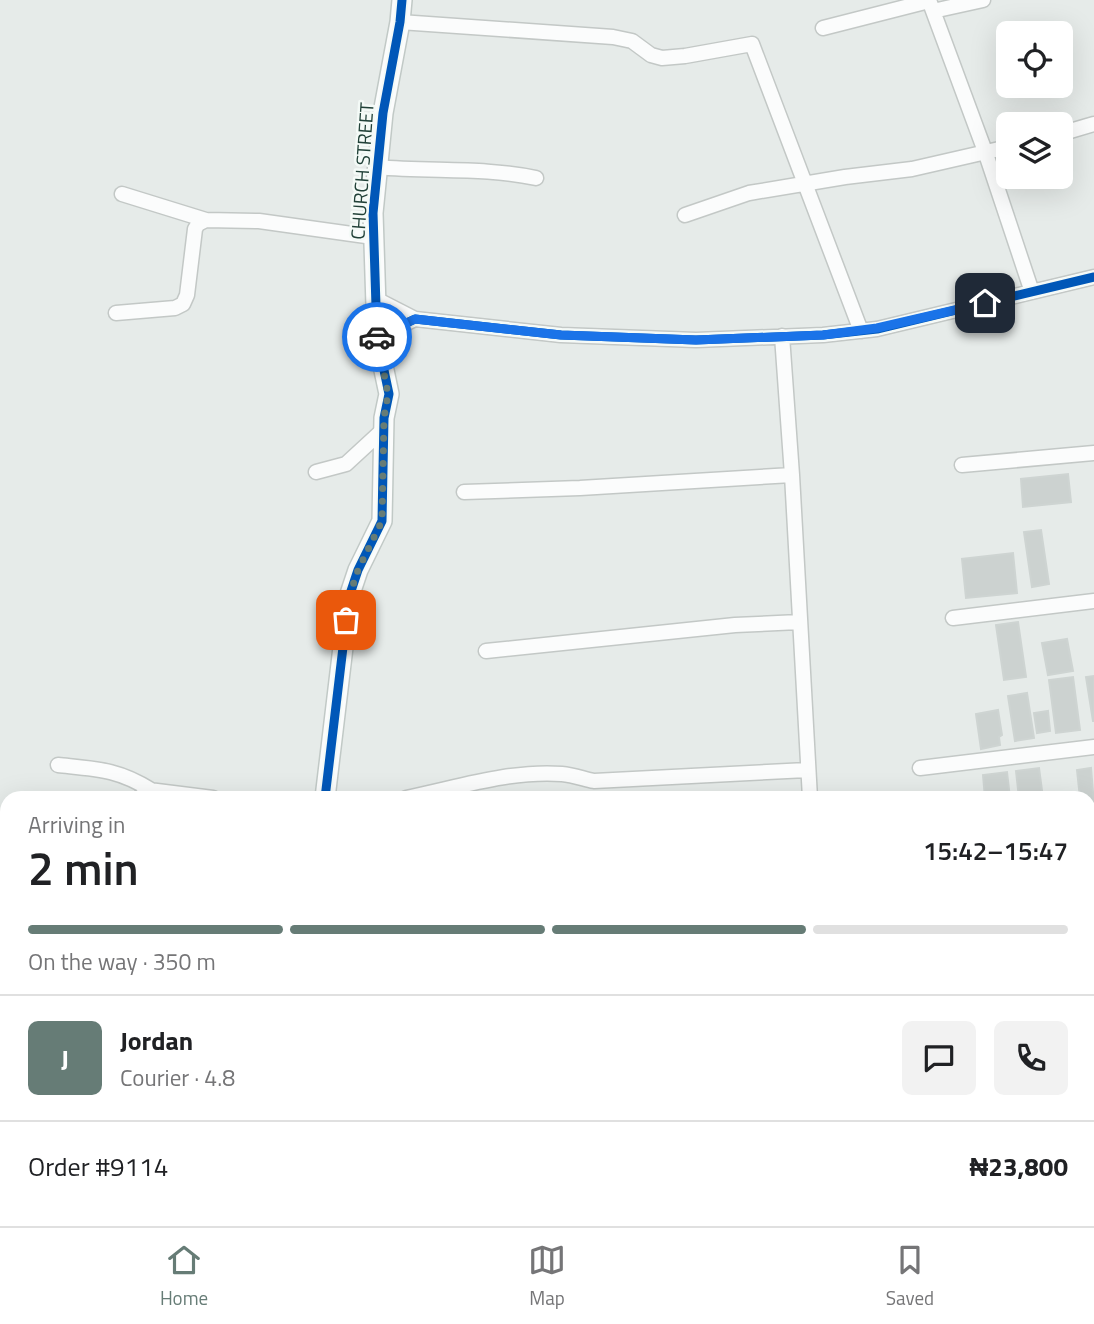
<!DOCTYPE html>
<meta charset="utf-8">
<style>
:root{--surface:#fff;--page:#f2f2f2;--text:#202124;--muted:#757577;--line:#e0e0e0;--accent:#667c76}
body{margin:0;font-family:"Titillium Web",sans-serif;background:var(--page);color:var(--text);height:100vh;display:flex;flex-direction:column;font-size:26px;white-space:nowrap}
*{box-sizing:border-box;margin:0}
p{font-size:23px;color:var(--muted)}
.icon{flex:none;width:38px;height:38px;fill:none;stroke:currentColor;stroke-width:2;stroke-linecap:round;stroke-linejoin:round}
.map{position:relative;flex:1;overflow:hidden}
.panel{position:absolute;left:0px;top:791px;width:1096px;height:436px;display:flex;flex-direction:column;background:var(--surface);border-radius:21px 21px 0 0;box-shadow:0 7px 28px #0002}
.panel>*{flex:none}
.controls{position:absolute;left:996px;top:21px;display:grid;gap:14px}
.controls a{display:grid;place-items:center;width:77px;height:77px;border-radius:10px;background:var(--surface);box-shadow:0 7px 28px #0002;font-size:35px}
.pin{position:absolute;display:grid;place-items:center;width:60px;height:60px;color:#fff;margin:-30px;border-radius:14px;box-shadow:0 4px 10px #0006}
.courier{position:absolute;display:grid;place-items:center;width:70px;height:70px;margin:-35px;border:5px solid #1a73e8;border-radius:50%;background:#fff;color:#222;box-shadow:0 2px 9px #0007}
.summary em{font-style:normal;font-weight:600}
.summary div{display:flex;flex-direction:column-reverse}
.summary{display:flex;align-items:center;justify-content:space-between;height:119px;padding:0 28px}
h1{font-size:46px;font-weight:600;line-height:52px}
.bar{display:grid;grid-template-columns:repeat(4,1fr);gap:10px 7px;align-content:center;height:84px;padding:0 28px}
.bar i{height:9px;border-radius:5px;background:var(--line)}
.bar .selected{background:var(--accent)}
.bar p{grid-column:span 4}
.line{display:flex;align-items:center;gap:18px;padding:0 28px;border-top:2px solid var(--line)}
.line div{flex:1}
.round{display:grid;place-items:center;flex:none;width:74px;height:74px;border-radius:10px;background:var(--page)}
.tabs{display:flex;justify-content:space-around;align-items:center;height:98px;border-top:2px solid var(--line);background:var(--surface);font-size:19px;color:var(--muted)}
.tabs a{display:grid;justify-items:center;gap:4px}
.tabs .selected{color:var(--accent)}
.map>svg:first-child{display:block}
.building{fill:#ccd2d0;stroke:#ced4d2;stroke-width:2}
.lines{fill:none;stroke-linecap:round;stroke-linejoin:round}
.street-casing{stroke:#c3c8c6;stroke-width:17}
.secondary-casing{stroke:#c1c9c6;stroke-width:22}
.street{stroke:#fbfcfc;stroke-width:14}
.secondary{stroke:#fbfcfc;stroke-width:19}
.cycleway-casing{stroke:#f4faf7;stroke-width:13}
.cycleway{stroke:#0057b8;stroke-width:9}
.done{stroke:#667c76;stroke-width:7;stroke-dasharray:0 12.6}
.route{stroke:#1a73e8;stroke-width:9}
.labels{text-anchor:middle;stroke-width:5;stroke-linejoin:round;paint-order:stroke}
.street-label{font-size:19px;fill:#214138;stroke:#f4faf7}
</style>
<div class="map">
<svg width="1094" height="1226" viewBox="0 0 1094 1226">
<rect width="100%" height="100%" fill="#e6ebe9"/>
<!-- building -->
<path class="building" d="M1068,474l3,28 -48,5 -2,-28z
M1041,530l8,54 -17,3 -8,-55z
M1013,553l4,40 -51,5 -4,-39z
M1018,622l8,55 -22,3 -8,-55z
M1067,639l6,32 -25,4 -6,-32z
M1094,676v45h-1l-7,-44z
M1073,677l7,53 -24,3 -7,-53z
M1027,693l7,45 -19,3 -7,-45z
M998,710l4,25 -3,2 1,8 -19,4 -5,-35z
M1048,711l2,20 -13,2 -3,-20z
M1039,768l4,30h-24l-3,-27z
M1091,768l3,36 -6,1v-7h-8l-3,-28z
M1007,772l3,26h-25l-2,-23z
M1094,912v32l-6,1v-31z
M1091,1180l3,9v26l-6,1v-35z
M1023,1220h37l-9,6h-23z
M1065,1220h18l4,6h-31z"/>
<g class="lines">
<!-- street casing -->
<g class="street-casing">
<path id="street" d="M929,0l57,154 46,138
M933,11l50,-11
M400,22l213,15 19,4 19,14 11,3 23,-2 67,-12 109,287
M823,28l106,-27
M1060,134l34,-10
M377,167c54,5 107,0 159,11
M122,194l84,26
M685,215l64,-22 96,-16 67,-8 96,-22
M376,299l39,20
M116,313l59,-5 8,-4 4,-9 8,-66 3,-5 8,-4 53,1 114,16
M782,336l10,139 18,323
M377,337l38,-18 146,16 135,5 127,-5 54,-6 217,-52
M962,465l132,-12
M316,472l30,-8 38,-35
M464,492l116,-4 212,-13
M953,618l141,-17
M486,651l249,-26 64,-3
M58,765c38,4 60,4 93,25
M920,768l174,-21
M139,798l10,-8 64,8
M406,798c50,-10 104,-28 156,-24 11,1 22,5 32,7l213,-11
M1001,1220l3,6
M0,1223l7,-9"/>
</g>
<!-- secondary casing -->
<g class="secondary-casing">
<path id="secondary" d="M325,798l24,-201 9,-27 24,-49 2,-103 5,-24 -12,-57 -4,-124 10,-100 17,-91 2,-22
M284,1226v-6"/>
</g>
<!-- street -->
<use href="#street" class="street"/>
<!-- secondary -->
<use href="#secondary" class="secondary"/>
<!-- cycleway casing -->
<g class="cycleway-casing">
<path id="cycleway" d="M377,337l38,-18 146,16 135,5 127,-5 54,-6 217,-52
M325,798l24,-201 9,-27 24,-49 2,-103 5,-24 -12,-57 -4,-124 10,-100 17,-91 2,-22"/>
</g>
<!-- cycleway -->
<use href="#cycleway" class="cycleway"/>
</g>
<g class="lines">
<!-- done -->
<path class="done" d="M346,620l3,-23 9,-27 24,-49 2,-103 4,-24 -11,-57"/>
<!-- route -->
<path class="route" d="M377,337l38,-18 146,16 135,5 127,-5 54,-7 108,-25"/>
</g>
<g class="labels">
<!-- street labels -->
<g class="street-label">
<text transform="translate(362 171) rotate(-86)" y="7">CHURCH STREET</text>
</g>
</g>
</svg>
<div class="controls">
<a><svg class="icon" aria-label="locate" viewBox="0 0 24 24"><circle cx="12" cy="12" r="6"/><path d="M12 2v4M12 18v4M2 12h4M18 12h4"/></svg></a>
<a><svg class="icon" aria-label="layers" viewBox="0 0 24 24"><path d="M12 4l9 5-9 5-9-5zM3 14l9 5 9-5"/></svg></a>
</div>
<div class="pin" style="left:346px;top:620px;background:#ea580c"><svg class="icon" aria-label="bag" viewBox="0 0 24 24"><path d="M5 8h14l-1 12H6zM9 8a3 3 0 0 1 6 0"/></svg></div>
<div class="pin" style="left:985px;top:303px;background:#1f2937"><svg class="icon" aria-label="home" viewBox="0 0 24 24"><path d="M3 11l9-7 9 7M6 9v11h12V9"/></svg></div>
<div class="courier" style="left:377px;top:337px"><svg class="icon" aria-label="car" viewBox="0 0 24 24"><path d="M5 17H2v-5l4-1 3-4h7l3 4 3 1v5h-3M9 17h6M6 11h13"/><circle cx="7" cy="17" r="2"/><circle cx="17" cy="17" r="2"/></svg></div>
<section class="panel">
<div class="summary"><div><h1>2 min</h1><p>Arriving in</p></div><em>15:42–15:47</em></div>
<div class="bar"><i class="selected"></i><i class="selected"></i><i class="selected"></i><i></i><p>On the way · 350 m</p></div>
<div class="line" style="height:126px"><b class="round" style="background:var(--accent);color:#fff">J</b><div><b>Jordan</b><p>Courier · 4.8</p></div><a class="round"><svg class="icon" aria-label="chat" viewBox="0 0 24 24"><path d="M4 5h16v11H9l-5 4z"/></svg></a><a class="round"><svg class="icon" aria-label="phone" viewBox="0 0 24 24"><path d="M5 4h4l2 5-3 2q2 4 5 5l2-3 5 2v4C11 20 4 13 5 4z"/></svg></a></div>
<div class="line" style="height:91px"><div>Order #9114</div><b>₦23,800</b></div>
</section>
</div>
<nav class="tabs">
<a class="selected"><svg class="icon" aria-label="home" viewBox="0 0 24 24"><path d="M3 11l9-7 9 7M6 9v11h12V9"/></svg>Home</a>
<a><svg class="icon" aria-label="map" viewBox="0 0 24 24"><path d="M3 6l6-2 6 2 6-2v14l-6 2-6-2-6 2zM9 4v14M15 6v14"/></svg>Map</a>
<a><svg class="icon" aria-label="saved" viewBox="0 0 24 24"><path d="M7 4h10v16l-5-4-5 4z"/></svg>Saved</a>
</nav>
